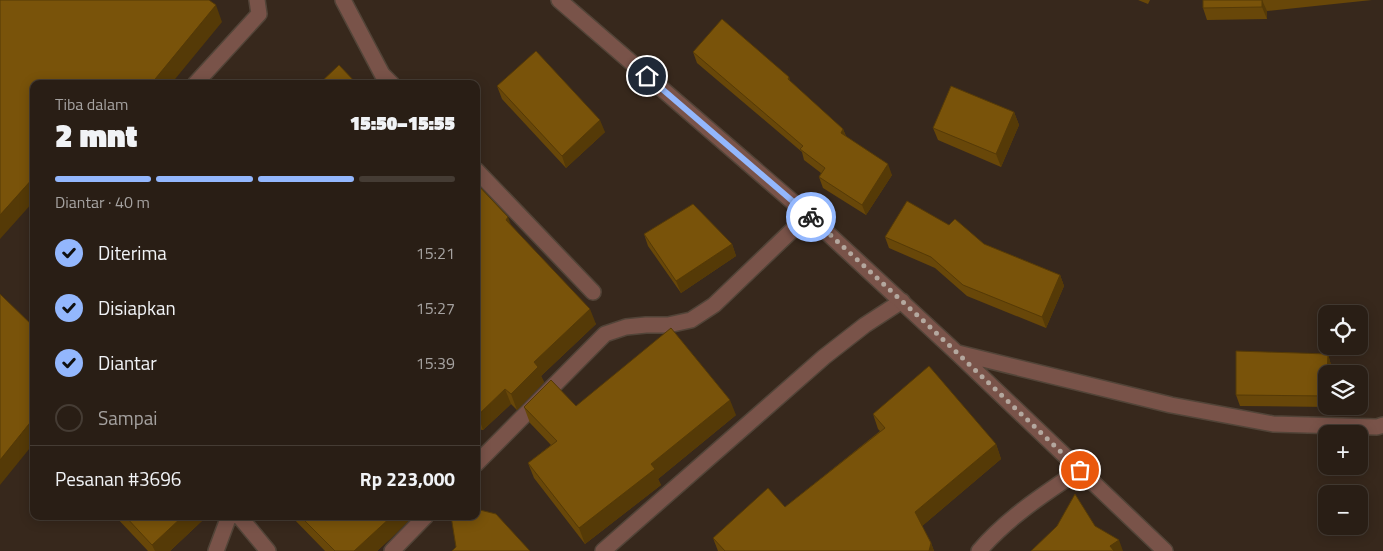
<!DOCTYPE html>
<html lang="id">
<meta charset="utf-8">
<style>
:root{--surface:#291e15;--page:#352b22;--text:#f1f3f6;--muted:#a5a2a0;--line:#453c34;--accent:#93b7fd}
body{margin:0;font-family:"Titillium Web",sans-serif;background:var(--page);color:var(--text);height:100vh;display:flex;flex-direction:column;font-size:19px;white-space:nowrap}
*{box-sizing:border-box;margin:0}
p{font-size:16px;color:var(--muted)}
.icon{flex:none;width:28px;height:28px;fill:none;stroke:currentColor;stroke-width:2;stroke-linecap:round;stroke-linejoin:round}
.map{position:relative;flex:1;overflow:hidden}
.drawer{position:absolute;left:30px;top:80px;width:450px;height:440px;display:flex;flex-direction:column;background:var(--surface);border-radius:10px;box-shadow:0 2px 12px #0003,0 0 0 1px var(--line)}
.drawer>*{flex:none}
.tools{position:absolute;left:1318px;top:305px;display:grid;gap:10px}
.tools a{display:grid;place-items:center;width:50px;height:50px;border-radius:10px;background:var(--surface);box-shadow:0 2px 12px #0003,0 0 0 1px var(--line);font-size:25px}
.pin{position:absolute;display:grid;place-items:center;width:42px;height:42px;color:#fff;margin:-21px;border:2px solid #fff;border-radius:50%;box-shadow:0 1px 5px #0007}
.courier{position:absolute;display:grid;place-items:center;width:50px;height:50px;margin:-25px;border:4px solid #93b7fd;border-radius:50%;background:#fff;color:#222;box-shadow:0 1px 6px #0007}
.overview em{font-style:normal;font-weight:800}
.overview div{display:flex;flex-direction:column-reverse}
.overview{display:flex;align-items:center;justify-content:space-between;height:85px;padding:0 25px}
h1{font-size:32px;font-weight:800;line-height:38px}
.bar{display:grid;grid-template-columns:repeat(4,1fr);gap:8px 5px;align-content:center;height:60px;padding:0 25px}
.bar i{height:6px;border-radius:4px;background:var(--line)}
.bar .current{background:var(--accent)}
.bar p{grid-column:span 4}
.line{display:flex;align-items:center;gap:12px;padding:0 25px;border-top:1px solid var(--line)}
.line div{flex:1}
ol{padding:0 25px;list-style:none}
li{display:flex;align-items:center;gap:15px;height:55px}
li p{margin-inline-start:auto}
li .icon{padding:5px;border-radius:50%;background:var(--accent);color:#111;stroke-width:4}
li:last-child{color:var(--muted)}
li i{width:28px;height:28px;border:2px solid var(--line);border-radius:50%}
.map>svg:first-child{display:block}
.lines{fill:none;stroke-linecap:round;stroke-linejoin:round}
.service-casing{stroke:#524438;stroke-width:18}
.minor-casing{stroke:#524438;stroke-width:18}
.tertiary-casing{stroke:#524438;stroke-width:18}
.service{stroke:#795349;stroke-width:15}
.minor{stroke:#795349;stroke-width:15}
.tertiary{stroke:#795349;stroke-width:15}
.wall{fill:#684709}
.shaded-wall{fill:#553a07}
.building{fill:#79530a;stroke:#553a07}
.done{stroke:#b4a89f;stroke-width:5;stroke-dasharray:0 9}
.route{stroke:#93b7fd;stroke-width:6}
</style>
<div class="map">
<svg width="1383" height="551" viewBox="0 0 1383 551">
<rect width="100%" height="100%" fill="#37281c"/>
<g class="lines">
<!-- service casing -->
<g class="service-casing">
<path id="service" d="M343,0l39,74 10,10
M195,84l64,-70 -2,-14
M476,170l117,122
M476,464l129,-130 21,-7 20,-2h22l23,-5 23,-15 94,-90
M239,516l29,35
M216,551l13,-35
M392,551l34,-35"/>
</g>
<!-- minor casing -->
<g class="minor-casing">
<path id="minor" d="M603,551l221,-194 41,-32 37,-24
M979,551c28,-33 65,-57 101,-81"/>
</g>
<!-- tertiary casing -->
<g class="tertiary-casing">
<path id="tertiary" d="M559,0l249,215 149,138 208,198
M958,353l213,52 102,19 104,3 6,-2"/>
</g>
<!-- service -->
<use href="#service" class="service"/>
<!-- minor -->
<use href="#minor" class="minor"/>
<!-- tertiary -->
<use href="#tertiary" class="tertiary"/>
</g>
<!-- wall -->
<path class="wall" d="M1138,0h12l-2,4z
M1203,0h169l-105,11v8l-60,1 -4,-12z
M693,52l96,25 1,4 53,48 3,7 46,39 -26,40 -43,-27 -4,-11 2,-4 -17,-13 -2,-8 -105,-89z
M497,86l108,46 -39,36 -64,-69z
M1014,112l5,13 -18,42 -63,-27 -5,-12z
M476,183l36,43 84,98 -55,52 3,6 -27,28 -6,-6 -28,26 -7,-1z
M949,225l35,19 76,31 4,11 -18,42 -79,-32 -32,-28 -46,-20 -4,-11z
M644,234l88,10 4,12 -55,37 -33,-47z
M1328,354l3,11 -5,9v32l4,1 -90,-1 -4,-11z
M524,407l212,8 -78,64 3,6 -76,59 -51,-66 -6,-15 23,-18 -21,-22z
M873,414l123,30 5,15 -79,67 9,17 3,8h-216l-5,-13 72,-31 95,-76 -2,-2z
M115,516h90v2l-35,33h-22z
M291,516h122l-23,23 -13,12h-52z"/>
<!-- shaded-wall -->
<path class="shaded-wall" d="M1262,0l5,11v8l-5,-12z
M216,5l6,17 -51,62h-20z
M1014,112l5,13 -18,42 -5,-13z
M600,120l5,12 -39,36 -4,-12z
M843,129l4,11 -6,-7z
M888,164l4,11 -26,40 -4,-10z
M34,177v24l-34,38v-24z
M508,217l6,16 -8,-13z
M732,244l4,12 -55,37 -5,-12z
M1060,275l4,11 -18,42 -4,-11z
M590,309l6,15 -55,52 3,6 -27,28 -6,-16 23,-32z
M1328,354l3,11v9h-4z
M505,389l6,15 -28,26 -5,-15z
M730,400l6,15 -78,64 3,6 -76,59 -6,-16 72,-64z
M33,419l1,2v22l-34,42v-25z
M996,444l5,15 -80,68 -6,-15z
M183,516h22v2l-35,33h-15l-3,-6z
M392,516h21l-23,23 -13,12h-23z
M1119,540l4,11h-11l-2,-5z
M931,543l3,8h-5z"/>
<!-- building -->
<path class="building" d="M0,0h209l7,5 -65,79h-117v93l-34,38z
M1203,0h59v7l-59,1z
M722,19l67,58 -1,2 55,50 -2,4 47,31 -26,41 -43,-28 6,-9 -25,-19 3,-3 -110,-94z
M536,51l64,69 -38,36 -65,-70z
M339,65l18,19h-38z
M951,86l63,26 -18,42 -63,-26z
M476,183l32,34 -2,3 84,89 -56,53 4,5 -27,27 -6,-5 -27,26 -2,-1z
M907,201l42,24 6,-6 29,25 76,31 -18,42 -79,-32 -32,-28 -46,-20z
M693,204l39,40 -56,37 -32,-47z
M0,294l34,33v93l-1,-1 -33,41z
M671,328l59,72 -79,64 4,5 -76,59 -51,-65 29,-22 -33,-34 27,-27 25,26z
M1236,351l92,3 -1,20h-1v22l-90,-1z
M929,366l67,78 -81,68 16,31 -2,8h-204l-12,-13 55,-50 17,19 100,-79 -12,-14z
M1075,494l20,32 24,14 -9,6 4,5h-83l26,-25z
M476,509l20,5 34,37h-78l4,-4 -5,-31h25z
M125,516h58l-31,29z
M300,516h92l-38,35h-19z"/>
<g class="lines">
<!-- done -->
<path class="done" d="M811,217l119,110 150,143"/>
<!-- route -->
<path class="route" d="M647,76l164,141"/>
</g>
</svg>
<div class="tools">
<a><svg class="icon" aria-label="locate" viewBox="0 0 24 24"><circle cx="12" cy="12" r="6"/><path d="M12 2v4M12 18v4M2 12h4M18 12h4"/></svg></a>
<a><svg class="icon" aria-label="layers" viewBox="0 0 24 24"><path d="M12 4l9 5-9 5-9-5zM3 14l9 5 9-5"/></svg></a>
<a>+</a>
<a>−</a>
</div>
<div class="pin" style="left:1080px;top:470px;background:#ea580c"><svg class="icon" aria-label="bag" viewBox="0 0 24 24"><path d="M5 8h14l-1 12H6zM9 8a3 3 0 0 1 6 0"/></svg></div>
<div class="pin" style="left:647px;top:76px;background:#1f2937"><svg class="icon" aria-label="home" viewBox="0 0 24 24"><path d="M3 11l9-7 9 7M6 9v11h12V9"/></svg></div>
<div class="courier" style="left:811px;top:217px"><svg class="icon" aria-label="bike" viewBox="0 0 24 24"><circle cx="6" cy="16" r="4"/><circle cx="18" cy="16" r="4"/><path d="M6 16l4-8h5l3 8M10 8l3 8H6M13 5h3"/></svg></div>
<section class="drawer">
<div class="overview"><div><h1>2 mnt</h1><p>Tiba dalam</p></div><em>15:50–15:55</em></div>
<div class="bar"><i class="current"></i><i class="current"></i><i class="current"></i><i></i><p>Diantar · 40 m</p></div>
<ol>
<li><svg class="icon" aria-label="check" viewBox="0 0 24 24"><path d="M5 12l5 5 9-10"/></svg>Diterima<p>15:21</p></li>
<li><svg class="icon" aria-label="check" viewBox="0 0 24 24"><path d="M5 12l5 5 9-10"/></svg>Disiapkan<p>15:27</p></li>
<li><svg class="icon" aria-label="check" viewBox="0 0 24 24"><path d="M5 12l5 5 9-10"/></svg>Diantar<p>15:39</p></li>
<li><i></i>Sampai</li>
</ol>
<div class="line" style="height:65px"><div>Pesanan #3696</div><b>Rp 223,000</b></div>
</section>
</div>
